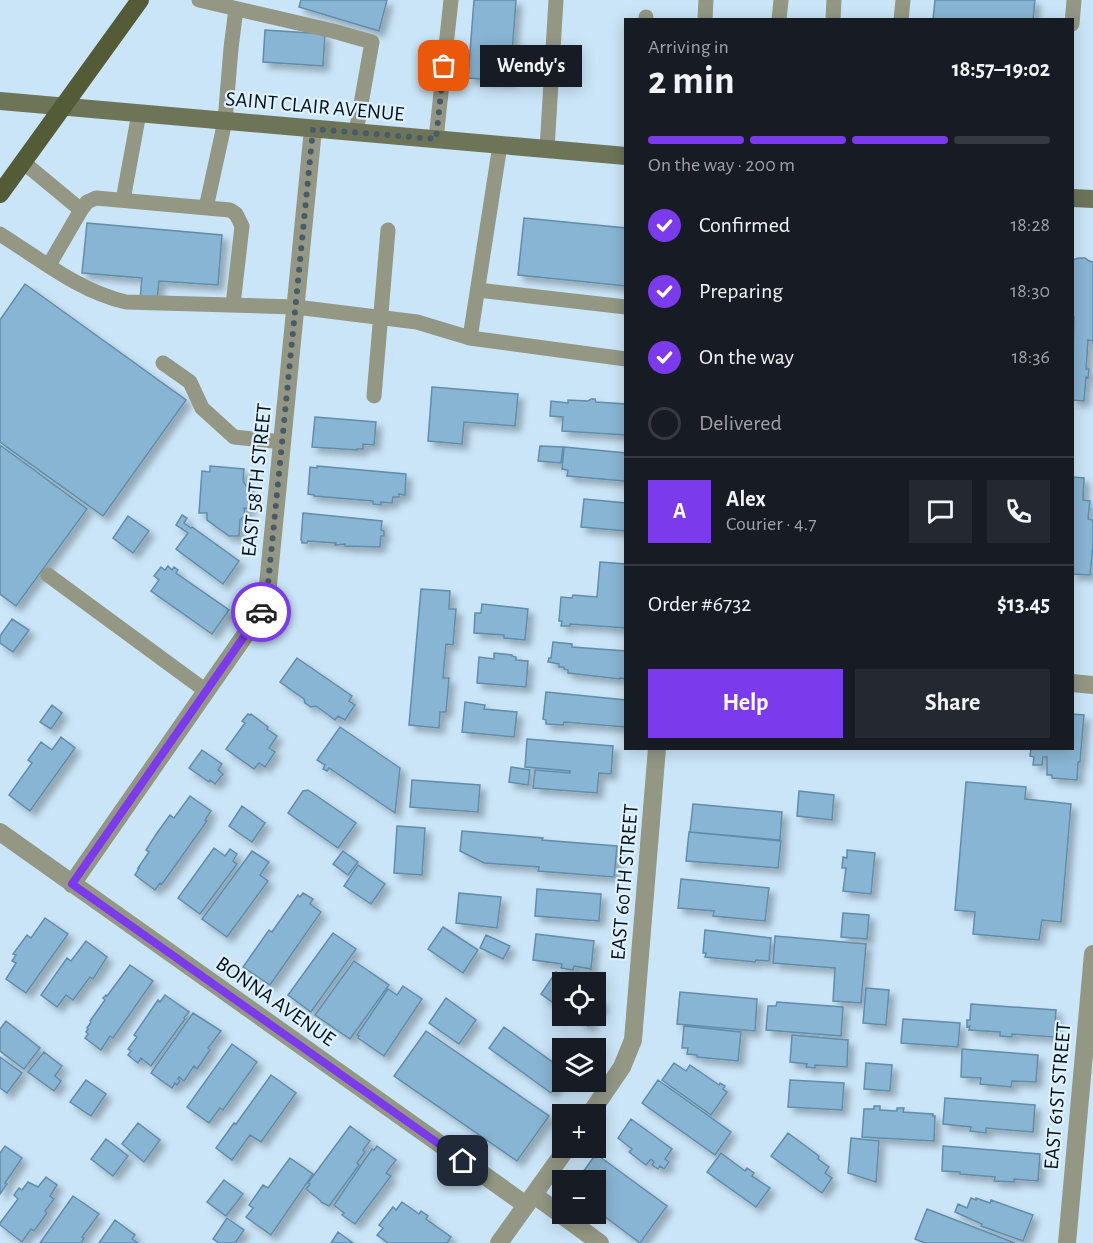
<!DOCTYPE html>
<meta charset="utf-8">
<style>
:root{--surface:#171b24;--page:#242831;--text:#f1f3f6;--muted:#9ea1a6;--line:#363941;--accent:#7c3aed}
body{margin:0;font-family:"Alegreya Sans",sans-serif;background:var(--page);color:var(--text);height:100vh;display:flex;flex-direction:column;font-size:22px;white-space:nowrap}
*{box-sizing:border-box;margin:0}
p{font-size:20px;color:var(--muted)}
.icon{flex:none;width:33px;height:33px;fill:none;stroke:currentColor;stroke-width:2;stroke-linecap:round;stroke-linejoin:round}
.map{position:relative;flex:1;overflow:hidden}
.sheet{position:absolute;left:624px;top:18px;width:450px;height:732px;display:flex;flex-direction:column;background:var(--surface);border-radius:0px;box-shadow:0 3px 15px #0003}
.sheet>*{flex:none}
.buttons{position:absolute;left:552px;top:972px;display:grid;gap:12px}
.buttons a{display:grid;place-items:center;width:54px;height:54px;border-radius:0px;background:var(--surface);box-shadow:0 3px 15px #0003;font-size:30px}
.pin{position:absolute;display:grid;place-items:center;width:51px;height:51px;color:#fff;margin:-26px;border-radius:12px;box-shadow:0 3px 9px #0006}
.courier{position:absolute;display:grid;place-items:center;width:60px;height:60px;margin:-30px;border:4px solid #7c3aed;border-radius:50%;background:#fff;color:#222;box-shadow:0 2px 8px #0007}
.bubble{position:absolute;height:42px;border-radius:0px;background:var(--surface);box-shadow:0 3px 15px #0003;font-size:20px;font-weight:700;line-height:42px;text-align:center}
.summary em{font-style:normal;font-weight:700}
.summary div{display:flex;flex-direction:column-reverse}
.summary{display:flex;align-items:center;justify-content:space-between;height:102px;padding:0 24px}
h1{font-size:39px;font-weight:700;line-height:45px}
.bar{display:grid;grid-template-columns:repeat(4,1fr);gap:9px 6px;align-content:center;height:72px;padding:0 24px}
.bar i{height:8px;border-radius:4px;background:var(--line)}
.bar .selected{background:var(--accent)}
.bar p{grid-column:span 4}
.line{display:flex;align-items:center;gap:15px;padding:0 24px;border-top:2px solid var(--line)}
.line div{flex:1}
.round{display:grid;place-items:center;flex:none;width:63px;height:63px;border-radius:0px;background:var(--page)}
ol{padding:0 24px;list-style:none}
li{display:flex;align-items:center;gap:18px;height:66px}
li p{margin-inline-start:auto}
li .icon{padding:6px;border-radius:50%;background:var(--accent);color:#fff;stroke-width:4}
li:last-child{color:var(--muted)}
li i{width:33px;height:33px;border:3px solid var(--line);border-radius:50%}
.button{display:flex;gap:12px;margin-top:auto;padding:12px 24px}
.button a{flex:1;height:69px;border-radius:0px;background:var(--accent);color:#fff;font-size:24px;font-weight:700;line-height:69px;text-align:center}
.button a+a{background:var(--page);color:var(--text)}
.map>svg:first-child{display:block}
.building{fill:#88b5d3;stroke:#618da9;stroke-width:1.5;filter:url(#shadow)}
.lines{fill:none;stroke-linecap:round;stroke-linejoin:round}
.lane{stroke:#939784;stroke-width:15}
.street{stroke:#939784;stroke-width:18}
.secondary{stroke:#6e7457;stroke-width:18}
.primary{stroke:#545b37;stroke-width:18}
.done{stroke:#475b68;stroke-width:6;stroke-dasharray:0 10.8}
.route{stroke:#7c3aed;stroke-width:8}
.labels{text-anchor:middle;stroke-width:4.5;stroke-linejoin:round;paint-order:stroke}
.street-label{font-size:21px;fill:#01101a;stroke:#dff1fe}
</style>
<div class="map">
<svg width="1093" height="1243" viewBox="0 0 1093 1243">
<defs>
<filter id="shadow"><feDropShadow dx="5.5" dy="5.5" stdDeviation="3" flood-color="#0004"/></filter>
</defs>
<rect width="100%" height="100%" fill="#cae5f8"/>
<!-- building -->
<path class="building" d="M301,0h86l-8,31 -80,-24z
M474,0h42l-6,81 -42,-3z
M935,0h100l-2,20h-100z
M265,30l60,4 -2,32 -60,-4z
M524,218l102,10v58l-108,-11z
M87,223l135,12 -4,50 -59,-4 -2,19 -17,-1 2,-21 -60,-5z
M1078,258h7l4,3 4,1v79l-5,-1 -2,29h3l-1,9 -2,-1 -2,24 -12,-1 2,-83h-2v-49l1,-8z
M25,284l161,116 -83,116 -103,-74v-122z
M432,387l86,7 -3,32 -51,-4 -2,22 -34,-3z
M591,399h4l1,3 30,2v31l-64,-4 1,-14 -13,-1 1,-15 17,2v-3l20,1z
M315,417l61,5 -2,23 -11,-1v5h-6v1l-45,-3z
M0,445l87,64 -71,97 -16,-12z
M540,446l23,1 -2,16 -23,-2z
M564,447l62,6v27l-2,1 -57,-5 1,-6 -6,-1z
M210,466l34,3 -1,12 4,6v4l6,1 -2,17 -7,-1 1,7 -5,5 -1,16h-10l-22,-16v-7h-8l3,-42 8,1z
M317,466l89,8 -1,21 -6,-1v3h-6l-1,6 -11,-1v3l-8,-1v-3l-59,-5v-1l-6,-1 2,-27 7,1z
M1072,477l12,1 -1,22 7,1 -2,18 5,1v25l-3,30 -18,-1z
M584,499l42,4v28l-45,-4z
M303,513l79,8 -1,9 3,1v5h-3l-1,11 -35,-1v-2l-10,1 1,-2 -28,-2 -1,2h-5v-2l-1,-1z
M182,515l5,3 -3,5 7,5 1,-1 47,34 -16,23 -47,-35 12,-16 -12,-8z
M128,516l21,15 -16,22 -20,-15z
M600,562l26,2v64l-56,-4v2h-9l1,-5h-3l2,-24 11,1 1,-3 24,2z
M168,566l4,4 2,-3 4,3 -2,3 53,37 -17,24 -61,-43 8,-11 -5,-4 7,-9 4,3z
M421,589l29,2 -1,18h7l-3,36 -7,-1 -3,34h6l-3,34h-6l-1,16 -30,-3z
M482,604l46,5 -3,31 -21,-2v-3l-30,-2 1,-20h6z
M12,619l17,11 -16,22 -13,-9v-7z
M553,642l19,2v3l54,4v28l-6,-1v1l-52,-6v-3l-4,-1v-2h-5v-3l-11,-2 1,-4h2z
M494,653l18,2v1l4,1v3l12,1 -2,26 -49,-4 2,-26 15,2z
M297,658l55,38 -3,5 6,4 -10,15 -7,-4 -3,4 -19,-14 -5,1 -6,-4 -1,-4 -24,-17z
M546,692l80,8 -1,27 -61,-5 -1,3 -17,-1v-4l-3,-1z
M465,702l20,3 -1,4 33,3 -3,25 -52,-5z
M52,705l10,8 -11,16 -11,-7z
M248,714l2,1 1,-1 17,13 -1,2 10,7 -8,12 6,4 -10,15 -6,-4 -5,6 -28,-20 19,-26 -3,-2z
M1072,714l12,1 -4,47h-2l-1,18 -25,-2v-3h-5v-18h-4l-1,8h-9l1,-8 -4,-1 1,-8h41z
M340,727l60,41 -5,45 -66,-45 -2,3 -4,-2 2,-4 -8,-5z
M61,737l14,11 -45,63 -21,-16 23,-32 -4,-3 13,-18 11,8z
M527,739l86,7 -2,28 -12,-1 -2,20 -64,-5 2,-18 35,3v-2l-45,-4z
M202,750l20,14 -4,6 5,4 -8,10 -5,-4 -1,2 -20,-14z
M511,767l19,3 -2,15 -19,-3z
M412,780l68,5 -2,27 -68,-5z
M966,782l60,5 -1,12 46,5 -10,118 -19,-2 -3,20 -66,-6 2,-22 -20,-2z
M308,790l48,33 -18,25 -50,-35 15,-22z
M799,791l35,4 -2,25 -35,-4z
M190,796l21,15 -6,9 2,1 -45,63 -2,-1 -5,7 -20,-15 4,-7h-1l11,-16 -3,-2 11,-17 13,-18 4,3z
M693,804l89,8 -2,28 -90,-8z
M242,806l23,17 -13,19 -23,-16z
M397,826l28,2 -3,47 -28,-2z
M462,831l81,7 -1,2 75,6 -3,31 -76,-6 1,-4 -55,-4 -24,-12z
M689,832l92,9 -3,27 -92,-7z
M214,848l11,8 5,-7 7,5 -4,7 4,3 -37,50 -22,-16z
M847,850l28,3 -4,41 -28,-3 3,-23h-4l1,-11 4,1z
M252,851l17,11 -9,13 8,6 -41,56 -25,-18z
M343,851l15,11 -10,13 -15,-11z
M358,865l27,19 -14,20 -27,-18z
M681,879l88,9 -4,33 -52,-5 1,-5 -36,-3z
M537,889l64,5 -2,27 -64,-5z
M303,893l10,6 -3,5 11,8 -51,73 -27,-18 26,-37 3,2 26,-37 2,2z
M459,893l42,4 -4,31 -41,-5z
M843,913l26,2 -2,24 -26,-2z
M45,918l23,16 -42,59 -20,-14 10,-16 -4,-2 4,-6 -3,-1 14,-19 4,3z
M443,927l35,23 -15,23 -35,-24z
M705,930l66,8 -2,23 -13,-1 -1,2 -50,-5 1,-4h-3z
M333,933l23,16 -45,63 -23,-17z
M536,934l58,7 -3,28 -17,-3 -1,4 -12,-2 1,-4 -29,-4z
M486,935l24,11 -7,13 -23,-11z
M775,936l91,8 -5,59 -28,-2 2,-33 -62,-5z
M86,941l21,16 -14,22 -3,-2 -17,23 -7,-5 -9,12 -16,-12 26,-37 4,3z
M354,961l35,24 -39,54 -35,-24z
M130,965l23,16 -40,57 -3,-2 -9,14 -16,-12 3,-4 -2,-2 2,-3 -1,-1 4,-6 -1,-1 15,-21 -2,-2 3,-3 1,1z
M556,972l16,10h-10v27l-21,-15z
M403,986l19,13 -38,57 -26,-18 1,-2 -2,-1 31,-46 9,6z
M866,988l23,2 -3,35 -23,-2z
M680,992l77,7 -2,32 -78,-7z
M165,995l24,17 -5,6 1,1 -34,47 -10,-8 -3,5 -10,-8 3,-4 -3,-2 9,-12 -3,-2 24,-35 2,2z
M446,998l30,22 -17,24 -30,-21z
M596,998l7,5 -7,11z
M777,1002l66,5 -2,29 -75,-6 2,-24h8z
M971,1004l85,6 -2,27 -42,-3v3l-12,-1v-4l-31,-2 1,-4 -3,1v-7h3z
M193,1013l28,18 -13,17 2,2 -13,19 -3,-3 -10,15 -5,-4 -1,2 2,2 -3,4 -2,-2 -3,5 -21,-15z
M573,1016h21l-6,10z
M903,1019l57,4 -2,24 -57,-4z
M6,1021l34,27 -16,21 -24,-18v-22z
M684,1026l57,6 -3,29 -41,-4v-2l-10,-1 1,-6h-6z
M504,1027l58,42v8l-11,16 -62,-45z
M426,1031l123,85 -32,45 -123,-85z
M792,1035l56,5 -1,27 -32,-2v3l-9,-1 1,-3 -17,-2z
M232,1044l25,18 -34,48 -3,-2 -11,15 -22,-16z
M962,1049l76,6 -2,27 -24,-1 -1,6 -31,-3 1,-6 -20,-1z
M44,1052l18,14 -7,10 6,5 -7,10 -26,-19z
M0,1057l22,16 -15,20 -7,-5z
M674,1063l12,8 4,-6 29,20 1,-2 5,3 -2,3 4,3 -16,23 -49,-35z
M866,1063l26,2 -2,26 -26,-2z
M271,1075l25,18 -35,49 -11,-7 -18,25 -16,-12 18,-25 2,1z
M86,1080l20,14 -15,22 -21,-14z
M658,1080l73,52 -16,23 -73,-52z
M790,1080l54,3 -2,27 -54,-3z
M945,1098l90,7 -2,27 -47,-4v5l-16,-2 1,-4 -28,-3z
M874,1106h6v4l17,1v-3h7l-1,4 30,2v2h2l-1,25 -72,-4 2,-28h10z
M631,1119l41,30 -7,10 4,3 -5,7 -4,-3 -2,3 -6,-4 2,-3 -3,-3 -5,6 -17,-13 3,-3 -14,-11z
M138,1123l22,17 -16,22 -22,-18z
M350,1126l20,15 -7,9 2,2 -8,11 2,2 -30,41 -8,-4v-1l-15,-12 4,-5 -2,-1z
M788,1133l31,23 -1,3 11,8 -4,6 7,5 -10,15 -51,-37z
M851,1138l28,3 -3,41 -28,-9z
M106,1139l22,17 -15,20 -22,-17z
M5,1146l17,12 -17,25 2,1 -7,10v-41z
M377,1146l19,14 -10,13 5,3 -36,48 -13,-9 2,-2 -10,-8 38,-56 2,1z
M943,1146l97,8 -2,27 -24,-2v3l-20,-1 1,-4 -35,-3v-2l-18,-1z
M721,1153l24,18 2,-3 7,5 -2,3 18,12 -14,19 -49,-35z
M596,1154l71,52 -27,37 -44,-33v-30h-19z
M290,1158l23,16 -42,61 -25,-18 7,-9 -4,-3 14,-20 5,3z
M46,1177l11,8 -7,11 4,3 -9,12 2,2 -13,18 -3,-2 -9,13 -22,-17v-2l18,-24 -4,-4 5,-7 3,2 6,-8 10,5z
M224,1180l19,14 -17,22 -19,-14z
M73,1196l26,18 -17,23 2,1 -3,5h-41z
M971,1198l5,2v-2l14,5 1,-3 42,15 -10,26 -42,-15 1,-2 -27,-12 3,-8 9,4z
M402,1202l17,12 2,-3 7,5 -2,3 25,18 -4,6h-59l-11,-8 6,-7 -4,-3 14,-18 3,3z
M927,1209l88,34h-90l-10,-4z
M227,1218l17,12 -9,13h-16l-6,-4z
M115,1220l20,15 -3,4 6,4h-39z
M338,1232l15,11h-22z"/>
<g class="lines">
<!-- lane -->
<path class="lane" d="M199,0l134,31 39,11 -16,90
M646,20v-3
M705,20l1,-20
M779,20l2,-20
M833,20l1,-20
M901,20l2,-20
M1072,24l2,-24
M436,139l15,-139
M547,149l9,-149
M23,162l58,48
M123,200l16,-87
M206,208l19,-87 6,-73 5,-39
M0,234c40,25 80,58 126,68l169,5 17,2 105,13 53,16 156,21
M49,265l32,-55 6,-8 9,-4 134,12 6,4 6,12 -9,79
M478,290l148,17
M470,338l30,-193
M163,363l27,19 12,26 32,29 48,5
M374,396l14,-166
M48,575l158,116"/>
<!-- street -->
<path class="street" d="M1072,683l21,2
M0,832l526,373
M72,884l194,-279 47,-476
M590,1114l32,-47 11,-27 24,-292
M534,1195l66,48
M499,1243l68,-95
M1067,1243l26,-289"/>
<!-- secondary -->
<path class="secondary" d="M0,101l626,55
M1072,198l21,1"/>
<!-- primary -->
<path class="primary" d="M0,194l140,-194"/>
</g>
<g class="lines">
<!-- done -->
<path class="done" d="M261,612l5,-7 47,-476 123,10 8,-73"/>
<!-- route -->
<path class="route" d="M261,612l-189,272 391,277"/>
</g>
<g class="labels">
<!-- street labels -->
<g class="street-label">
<text transform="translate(315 106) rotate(5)" y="7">SAINT CLAIR AVENUE</text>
<text transform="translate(256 480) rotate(-84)" y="7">EAST 58TH STREET</text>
<text transform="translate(624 882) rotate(-85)" y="7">EAST 60TH STREET</text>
<text transform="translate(276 1001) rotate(35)" y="7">BONNA AVENUE</text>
<text transform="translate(1057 1096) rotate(-85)" y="7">EAST 61ST STREET</text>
</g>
</g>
</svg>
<div class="buttons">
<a><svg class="icon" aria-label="locate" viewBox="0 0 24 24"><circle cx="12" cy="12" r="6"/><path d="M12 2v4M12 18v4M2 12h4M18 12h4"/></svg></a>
<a><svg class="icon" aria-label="layers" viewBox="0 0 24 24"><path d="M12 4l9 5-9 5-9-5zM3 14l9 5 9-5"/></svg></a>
<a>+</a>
<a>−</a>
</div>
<div class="pin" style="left:444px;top:66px;background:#ea580c"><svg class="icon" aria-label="bag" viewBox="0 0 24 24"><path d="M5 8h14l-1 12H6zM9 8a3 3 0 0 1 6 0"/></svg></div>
<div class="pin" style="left:463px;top:1161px;background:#1f2937"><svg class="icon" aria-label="home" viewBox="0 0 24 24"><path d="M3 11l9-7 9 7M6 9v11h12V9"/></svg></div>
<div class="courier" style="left:261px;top:612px"><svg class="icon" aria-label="car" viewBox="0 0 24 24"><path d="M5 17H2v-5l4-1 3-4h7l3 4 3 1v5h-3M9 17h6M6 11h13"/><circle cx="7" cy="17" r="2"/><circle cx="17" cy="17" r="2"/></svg></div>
<div class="bubble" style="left:480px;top:45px;width:102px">Wendy's</div>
<section class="sheet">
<div class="summary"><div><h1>2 min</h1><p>Arriving in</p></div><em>18:57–19:02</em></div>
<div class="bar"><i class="selected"></i><i class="selected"></i><i class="selected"></i><i></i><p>On the way · 200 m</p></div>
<ol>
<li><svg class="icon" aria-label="check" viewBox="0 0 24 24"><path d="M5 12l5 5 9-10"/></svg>Confirmed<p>18:28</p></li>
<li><svg class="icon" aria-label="check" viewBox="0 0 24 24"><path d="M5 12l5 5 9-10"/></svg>Preparing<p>18:30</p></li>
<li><svg class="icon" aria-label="check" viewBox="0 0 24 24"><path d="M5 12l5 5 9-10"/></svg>On the way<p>18:36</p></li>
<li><i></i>Delivered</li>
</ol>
<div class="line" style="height:108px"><b class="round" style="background:var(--accent);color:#fff">A</b><div><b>Alex</b><p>Courier · 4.7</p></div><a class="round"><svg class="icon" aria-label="chat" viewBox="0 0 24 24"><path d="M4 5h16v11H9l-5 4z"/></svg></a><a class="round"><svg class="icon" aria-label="phone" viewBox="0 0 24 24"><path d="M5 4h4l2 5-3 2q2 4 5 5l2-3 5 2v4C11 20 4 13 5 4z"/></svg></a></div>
<div class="line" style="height:78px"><div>Order #6732</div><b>$13.45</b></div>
<div class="button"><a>Help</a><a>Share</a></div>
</section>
</div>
